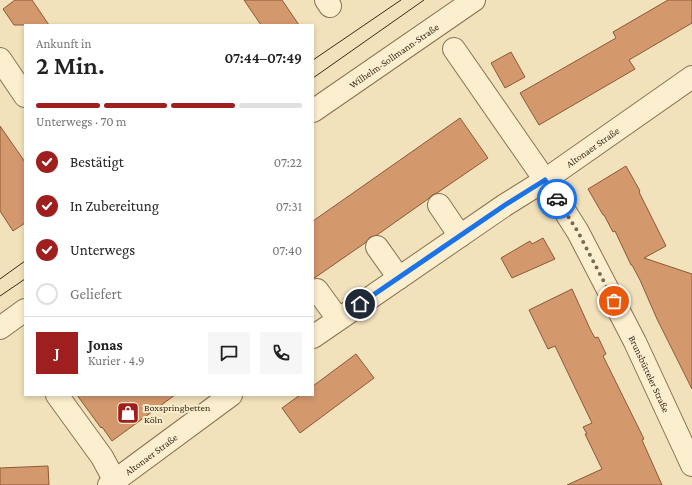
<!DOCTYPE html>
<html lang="de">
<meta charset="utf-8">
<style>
:root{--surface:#fff;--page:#f6f6f6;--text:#222;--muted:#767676;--line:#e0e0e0;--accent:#9f1e1e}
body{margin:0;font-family:"Crimson Pro",serif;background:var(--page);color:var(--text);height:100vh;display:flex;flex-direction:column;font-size:15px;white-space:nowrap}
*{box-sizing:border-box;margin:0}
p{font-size:13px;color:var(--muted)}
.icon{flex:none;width:22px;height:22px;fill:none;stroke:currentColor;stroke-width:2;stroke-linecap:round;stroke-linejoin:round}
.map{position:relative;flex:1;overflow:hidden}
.panel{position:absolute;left:24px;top:24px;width:290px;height:372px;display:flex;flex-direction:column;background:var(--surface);border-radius:0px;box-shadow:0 2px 6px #0003}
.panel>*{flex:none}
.pin{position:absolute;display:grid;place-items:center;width:34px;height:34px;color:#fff;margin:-17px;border:2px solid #fff;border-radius:50%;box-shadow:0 1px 4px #0007}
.courier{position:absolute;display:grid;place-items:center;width:40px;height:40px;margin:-20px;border:3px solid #1a73e8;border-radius:50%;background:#fff;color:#222;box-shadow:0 1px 5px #0007}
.overview em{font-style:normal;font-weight:600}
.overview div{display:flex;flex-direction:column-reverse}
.overview{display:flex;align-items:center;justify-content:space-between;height:68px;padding:0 12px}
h1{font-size:26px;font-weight:600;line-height:30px}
.bar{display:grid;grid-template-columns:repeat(4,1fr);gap:6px 4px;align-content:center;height:48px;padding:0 12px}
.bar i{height:5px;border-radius:3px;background:var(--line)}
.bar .selected{background:var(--accent)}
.bar p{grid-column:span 4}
.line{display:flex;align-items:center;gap:10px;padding:0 12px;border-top:1px solid var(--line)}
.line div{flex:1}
.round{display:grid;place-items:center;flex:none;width:42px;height:42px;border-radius:0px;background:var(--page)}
ol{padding:0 12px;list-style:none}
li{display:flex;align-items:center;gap:12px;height:44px}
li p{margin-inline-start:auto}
li .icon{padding:4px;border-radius:50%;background:var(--accent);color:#fff;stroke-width:4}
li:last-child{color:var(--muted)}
li i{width:22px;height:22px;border:2px solid var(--line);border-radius:50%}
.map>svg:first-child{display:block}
.building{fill:#d4986d;stroke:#8c5937}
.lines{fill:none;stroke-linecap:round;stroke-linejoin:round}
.minor-casing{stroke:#8b7153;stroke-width:24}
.minor{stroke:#fcefcf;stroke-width:22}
.tram{stroke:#38291a;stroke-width:1}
.done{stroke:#796a52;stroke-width:4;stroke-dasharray:0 7.2}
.route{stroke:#1a73e8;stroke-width:5}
.labels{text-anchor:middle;stroke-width:4;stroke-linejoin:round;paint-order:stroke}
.street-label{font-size:10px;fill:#38291a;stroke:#f9eccb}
.poi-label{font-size:10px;fill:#38291a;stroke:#f9eccb;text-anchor:start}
</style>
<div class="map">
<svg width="692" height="485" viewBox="0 0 692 485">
<rect width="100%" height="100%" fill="#f2e2bb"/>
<!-- building -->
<path class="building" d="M15,0h17l17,25h-35l-11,-16z
M244,0h38l17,25h-38z
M668,0h24v23l-63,37 6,9 -96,56 -19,-32 96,-55 -3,-6z
M511,52l14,25 -20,11 -14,-25z
M460,118l28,40 -51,35 -5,2 -4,4 -51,36 -7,2 -5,6 -52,36v-58z
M0,126l25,36v61l-12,8 -13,-20z
M626,166l14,25 -1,1 27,54 -22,12 48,16v115l-35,-70 -17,-39 -8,-15h-1l-16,-34 -2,1 -9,-17h-1l-15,-26z
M543,238l12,21 -43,19 -11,-20 29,-17 2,3z
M572,289l18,40 5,9 3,-1 8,17 -3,2 41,83 -2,1 20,45h-95l35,-16 -17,-35h2l-4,-7 9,-4 -37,-77 -7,3 -19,-39z
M356,354l18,24 -74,55 -18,-25 18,-13h13v-9z
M77,395h98l-63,46 -10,-14 -1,1z
M48,466l1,19h-49v-17z"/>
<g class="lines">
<!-- minor casing -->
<g class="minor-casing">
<g id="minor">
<path d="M326,0l4,6"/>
<path id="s1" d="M454,49l91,131 33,52 57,110 57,123"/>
<path d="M0,59l25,37"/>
<path id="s2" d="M313,111l161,-111"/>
<path d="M439,205l21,31"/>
<path d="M377,247l22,31"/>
<path d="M317,290l21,29"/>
<path d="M0,328l25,-18"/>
<path id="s3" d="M313,337l192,-132 40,-25 147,-103"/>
<path d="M57,395l45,62 15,28"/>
<path id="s4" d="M109,485l122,-90"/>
</g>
</g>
<!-- minor -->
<use href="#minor" class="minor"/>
<!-- tram -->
<path class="tram" d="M313,60l88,-60
M313,78l111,-78
M0,279l25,-18
M0,296l25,-17"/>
</g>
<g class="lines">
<!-- done -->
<path class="done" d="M557,199l21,33 36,69"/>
<!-- route -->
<path class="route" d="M360,304l145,-99 40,-25 12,19"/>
</g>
<!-- icons -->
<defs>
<g id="shop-square" transform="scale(1.15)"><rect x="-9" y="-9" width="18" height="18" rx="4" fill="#9f1e1e" stroke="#f9eccb"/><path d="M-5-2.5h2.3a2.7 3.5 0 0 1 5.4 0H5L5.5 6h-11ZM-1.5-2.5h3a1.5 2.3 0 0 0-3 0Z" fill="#fff"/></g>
</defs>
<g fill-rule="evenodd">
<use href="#shop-square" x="128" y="413"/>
</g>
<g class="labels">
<!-- street labels -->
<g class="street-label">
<text dy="4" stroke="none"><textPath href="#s2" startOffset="98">Wilhelm-Sollmann-Straße</textPath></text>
<text dy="4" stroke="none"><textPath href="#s3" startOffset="338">Altonaer Straße</textPath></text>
<text dy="4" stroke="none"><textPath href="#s1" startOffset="380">Brunsbütteler Straße</textPath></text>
<text dy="4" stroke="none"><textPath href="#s4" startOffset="52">Altonaer Straße</textPath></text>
</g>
<!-- poi labels -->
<g class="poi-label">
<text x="144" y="411">Boxspringbetten<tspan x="144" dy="12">Köln</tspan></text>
</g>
</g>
</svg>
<div class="pin" style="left:614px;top:301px;background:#ea580c"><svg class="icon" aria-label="bag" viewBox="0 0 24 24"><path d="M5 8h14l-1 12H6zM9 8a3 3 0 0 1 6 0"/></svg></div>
<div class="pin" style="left:360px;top:304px;background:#1f2937"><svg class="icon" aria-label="home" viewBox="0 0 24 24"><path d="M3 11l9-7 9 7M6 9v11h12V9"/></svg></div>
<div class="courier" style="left:557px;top:199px"><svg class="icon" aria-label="car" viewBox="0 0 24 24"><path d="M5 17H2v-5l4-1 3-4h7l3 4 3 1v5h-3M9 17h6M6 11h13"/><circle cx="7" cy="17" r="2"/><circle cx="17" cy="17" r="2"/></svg></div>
<section class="panel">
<div class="overview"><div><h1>2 Min.</h1><p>Ankunft in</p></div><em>07:44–07:49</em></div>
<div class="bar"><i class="selected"></i><i class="selected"></i><i class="selected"></i><i></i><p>Unterwegs · 70 m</p></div>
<ol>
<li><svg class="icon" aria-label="check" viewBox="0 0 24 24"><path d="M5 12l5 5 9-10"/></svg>Bestätigt<p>07:22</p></li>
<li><svg class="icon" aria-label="check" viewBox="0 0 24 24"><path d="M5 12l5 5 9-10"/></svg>In Zubereitung<p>07:31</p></li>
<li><svg class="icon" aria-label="check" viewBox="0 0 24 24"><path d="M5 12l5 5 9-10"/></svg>Unterwegs<p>07:40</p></li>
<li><i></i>Geliefert</li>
</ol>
<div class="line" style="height:72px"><b class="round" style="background:var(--accent);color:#fff">J</b><div><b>Jonas</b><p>Kurier · 4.9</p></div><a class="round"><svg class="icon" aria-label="chat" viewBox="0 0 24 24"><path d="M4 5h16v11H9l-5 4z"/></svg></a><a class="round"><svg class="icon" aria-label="phone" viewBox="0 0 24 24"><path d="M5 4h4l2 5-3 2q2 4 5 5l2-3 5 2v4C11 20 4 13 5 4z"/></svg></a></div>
</section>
</div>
